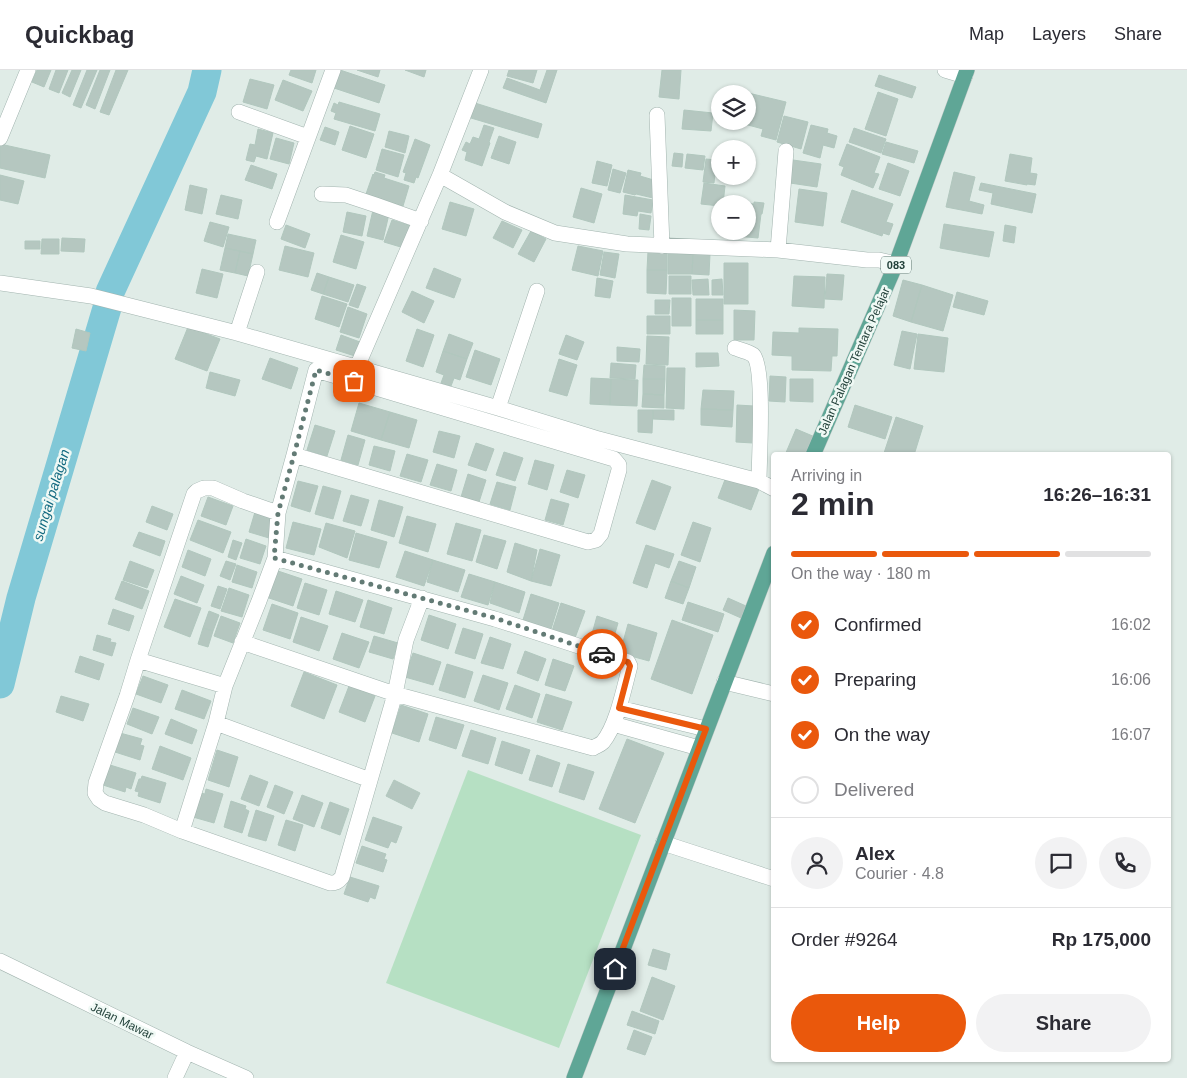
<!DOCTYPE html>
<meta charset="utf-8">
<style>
:root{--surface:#fff;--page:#f2f2f3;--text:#2b2b33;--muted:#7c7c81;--line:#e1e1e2;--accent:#ea580c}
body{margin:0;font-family:Arial,sans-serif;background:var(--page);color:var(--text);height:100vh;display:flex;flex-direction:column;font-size:19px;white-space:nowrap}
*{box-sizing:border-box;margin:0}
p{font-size:16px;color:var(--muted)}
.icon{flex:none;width:28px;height:28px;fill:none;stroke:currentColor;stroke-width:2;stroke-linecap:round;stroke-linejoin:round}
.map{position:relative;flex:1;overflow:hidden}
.sheet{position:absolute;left:771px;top:382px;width:400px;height:610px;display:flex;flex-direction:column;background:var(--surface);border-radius:5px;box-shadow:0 1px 4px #0004}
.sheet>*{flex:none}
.controls{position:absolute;left:711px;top:15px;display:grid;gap:10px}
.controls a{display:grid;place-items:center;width:45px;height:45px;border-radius:50%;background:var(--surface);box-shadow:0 1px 4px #0004;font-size:25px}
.pin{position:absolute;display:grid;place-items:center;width:42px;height:42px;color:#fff;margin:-21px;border-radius:10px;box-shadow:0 2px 8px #0006}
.courier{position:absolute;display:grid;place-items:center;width:50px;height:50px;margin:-25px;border:4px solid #ea580c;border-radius:50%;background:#fff;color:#222;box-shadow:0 1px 6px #0007}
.headline em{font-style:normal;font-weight:700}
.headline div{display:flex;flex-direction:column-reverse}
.headline{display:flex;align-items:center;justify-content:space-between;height:85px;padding:0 20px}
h1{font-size:32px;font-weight:700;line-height:38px}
.bar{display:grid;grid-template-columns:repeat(4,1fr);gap:8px 5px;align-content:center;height:60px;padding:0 20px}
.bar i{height:6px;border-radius:4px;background:var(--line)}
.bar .on{background:var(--accent)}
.bar p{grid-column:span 4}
.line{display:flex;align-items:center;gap:12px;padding:0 20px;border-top:1px solid var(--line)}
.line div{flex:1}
.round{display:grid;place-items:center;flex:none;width:52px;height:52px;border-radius:26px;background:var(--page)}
ol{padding:0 20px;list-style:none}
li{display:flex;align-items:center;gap:15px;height:55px}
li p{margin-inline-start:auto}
li .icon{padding:5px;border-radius:50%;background:var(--accent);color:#fff;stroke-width:4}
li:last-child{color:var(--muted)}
li i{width:28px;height:28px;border:2px solid var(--line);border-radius:50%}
.primary-button{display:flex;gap:10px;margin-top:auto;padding:10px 20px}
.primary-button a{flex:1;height:58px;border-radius:30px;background:var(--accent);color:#fff;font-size:20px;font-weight:700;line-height:58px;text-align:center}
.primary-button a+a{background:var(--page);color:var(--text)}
header{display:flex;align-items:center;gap:30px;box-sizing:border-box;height:70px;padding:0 25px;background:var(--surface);border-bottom:1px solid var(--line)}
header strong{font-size:24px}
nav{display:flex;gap:28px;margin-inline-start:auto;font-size:18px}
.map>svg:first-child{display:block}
.green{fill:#b6e0c3}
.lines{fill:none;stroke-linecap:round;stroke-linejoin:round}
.river{stroke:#81c8d7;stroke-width:29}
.building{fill:#b5c7c0;stroke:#b1c7be}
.minor-casing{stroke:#a2b4af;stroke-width:16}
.primary-casing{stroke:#c0c9c7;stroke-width:16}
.minor{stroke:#fff;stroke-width:15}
.primary{stroke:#5fa696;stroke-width:15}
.done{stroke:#637b75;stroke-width:5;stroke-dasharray:0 9}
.route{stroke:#ea580c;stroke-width:6}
.labels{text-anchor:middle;stroke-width:5;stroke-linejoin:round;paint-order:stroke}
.shield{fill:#f0f9f5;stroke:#5e7670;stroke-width:1}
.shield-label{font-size:11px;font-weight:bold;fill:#1f3e37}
.street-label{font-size:12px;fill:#1f3e37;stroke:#f0f9f5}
.water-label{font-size:14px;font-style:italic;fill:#136a80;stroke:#f0f9f5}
</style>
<header>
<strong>Quickbag</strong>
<nav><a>Map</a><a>Layers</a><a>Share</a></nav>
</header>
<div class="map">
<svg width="1187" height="1008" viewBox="0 0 1187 1008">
<rect width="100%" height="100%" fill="#e0ece7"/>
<!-- green -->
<path class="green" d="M468,700l173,65 -82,213 -173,-65z"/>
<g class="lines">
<!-- river -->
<path class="river" d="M110,222l92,-200 5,-22
M0,614l21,-86 86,-290"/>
</g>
<!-- building -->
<path class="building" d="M37,0h14l-7,17 -12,-5z
M56,0h12l-9,23 -10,-4z
M72,0h9l-11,27 -8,-4z
M87,0h10l-16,38 -8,-3z
M100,0h10l-15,39 -9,-4z
M116,0h12l-19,45 -9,-3z
M291,0h25l-4,13 -23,-8z
M340,0l45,15 -6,18 -45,-15z
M357,0h23l-2,7z
M405,0h21l-2,7z
M509,0h28l-4,13 -26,-7z
M547,0h10l-11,33 -43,-15 4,-10 33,12z
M662,0h19l-2,29 -20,-2z
M879,5l37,12 -4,11 -37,-12z
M250,9l24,6 -7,24 -24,-7z
M283,10l29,11 -9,20 -28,-11z
M744,22l42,10 -10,38 -15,-4 2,-7 -30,-8h15v-27h-4z
M878,22l20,7 -12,37 -21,-7z
M339,32l41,12 -5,17 -41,-12 2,-6 -5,-2 3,-8 4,2z
M475,33l67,21 -4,14 -67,-20z
M684,40l29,3 -2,18 -29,-2z
M784,46l24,6 -7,27 -24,-7z
M484,55l10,3 -5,14 1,1 -8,23 -17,-6 2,-8 -5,-2 4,-8 4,2 3,-7 6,2z
M811,55l17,4 -1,4 10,3 -3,12 -11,-3 -3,13 -17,-5z
M350,56l24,8 -8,24 -24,-8z
M325,57l14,5 -4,13 -15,-5z
M854,58l32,11 -5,14 -32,-11z
M258,59l15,4 -6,26 -11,-3 -2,6 -8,-2 4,-16 5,1z
M389,61l20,5 -4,17 -20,-6z
M499,66l17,6 -7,22 -18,-6z
M276,68l18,5 -5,21 -19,-5z
M415,69l15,6 -12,33 -2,-1 -2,6 -10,-3 2,-7 -3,-1z
M886,72l32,9 -4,12 -32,-9z
M0,74l50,11 -5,23 -45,-10z
M847,74l33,13 -6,16 5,1 -6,14 -32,-13 3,-8 -5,-2z
M382,79l22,6 -6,22 -22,-7z
M674,83l9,1 -1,13 -10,-1z
M687,84l18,2 -2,14 -18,-2z
M1010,84l22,4 -2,15 7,1 -2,11 -8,-1v1l-22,-4z
M706,89l11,1v4l3,1v10l-5,-1 -1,9 -11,-1z
M793,90l28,4 -4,23 -27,-4z
M597,91l15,4 -5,21 -15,-3z
M888,93l21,8 -9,25 -21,-7z
M251,95l26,9 -5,15 -27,-9z
M613,99l13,4 -6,20 -12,-3z
M628,100l13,3 -1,3 17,5 -4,17 -17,-4 -1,1 -12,-3z
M375,102l10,3 -1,3 25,8 -6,20 -37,-12 7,-20 1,1z
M954,102l21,5 -6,24 15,4 -2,9 -36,-7z
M0,105l24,6 -6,23 -18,-4z
M704,113l21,3 -2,18h-3v2l-19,-2z
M981,113l55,11 -4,19 -41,-9 2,-11 -14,-3z
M190,115l17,4 -5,25 -17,-4z
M581,118l21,6 -8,29 -21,-6z
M799,119l28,4 -4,33 -28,-4z
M852,120l41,14 -7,18 7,2 -4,11 -6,-2 -1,3 -41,-14z
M221,125l21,5 -4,19 -22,-5z
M625,125l28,5 -2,13 -13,-2 -1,5 -14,-2z
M450,132l24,7 -8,27 -24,-7z
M754,132l10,1 -2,11h-1l-3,24 -23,-2v-5h13v-27h-10v-1l16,1z
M373,140l16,4 -6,26 -16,-4z
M347,142l19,4 -4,20 -19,-4z
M640,144l11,2 -2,14 -10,-1z
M392,150l19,6 -7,22 -20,-6z
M502,151l20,9 -9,18 -20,-10z
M210,152l19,5 -6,20 -19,-6z
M944,154l50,8 -5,25 -49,-9z
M286,155l24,9 -5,14 -24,-9z
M1005,155l11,2 -2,16 -11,-2z
M531,161l15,8 -12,23 -16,-8z
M228,164l28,6 -3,14 -28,-6z
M341,165l23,7 -8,27 -23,-7z
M62,168l23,1 -1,13 -23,-1z
M42,169h17v15h-18z
M25,171h15v8h-15z
M285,176l29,7 -6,24 -29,-7z
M578,176l25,5 -5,25 -26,-6z
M225,178l15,3 -5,22 -15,-3z
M240,181l13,3 -5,22 -13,-3z
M648,181h19v19h-20z
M604,182l15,2 -4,24 -15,-3z
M668,184h25l-1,20h-24z
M693,184h17l-1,21 -17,-1z
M724,193h24v41h-24z
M434,198l27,11 -7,19 -28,-10z
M202,199l21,5 -6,24 -21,-5z
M647,200h20l-1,24 -19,-1z
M317,203l12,4 -6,17 -12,-4z
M827,204l17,1 -2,25 -17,-1z
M669,206h22v18h-22z
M794,206l31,1 -1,31 -32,-2z
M329,207l25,8 -6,17 -25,-8z
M597,208l16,3 -3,17 -15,-2z
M708,209l1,16h-16l-1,-15z
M722,209l1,16h-11v-15z
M903,210l19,5 -11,37 -18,-6z
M357,214l9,3 -8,21 -9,-3z
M922,215l31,10 -10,36 -32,-9z
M412,221l22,10 -10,22 -22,-11z
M957,222l31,9 -4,14 -31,-8z
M322,226l25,8 -8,23 -24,-8z
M672,228h19v28h-19z
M696,229h27v21h-27z
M655,230h15l-1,14h-14z
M348,237l19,7 -8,24 -19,-6z
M734,240l21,1 -1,29h-20z
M647,246h23v18h-23z
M696,250h27v14h-27z
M188,257l32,12 -13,32 -32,-12z
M799,258l39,1 -1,27h-5l-1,15 -39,-1v-14l-20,-1 1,-23 26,1z
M76,259l14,4 -4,18 -14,-3z
M417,259l17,6 -11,32 -17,-6z
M902,261l15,3 -7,35 -16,-4z
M449,264l24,9 -6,16 -24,-8z
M918,264l30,4 -4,34 -30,-3z
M341,265l19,7 -5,14 -19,-6z
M566,265l18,7 -7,18 -18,-6z
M647,266l22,1 -1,28 -22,-1z
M617,277l23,2 -1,13 -22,-1z
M475,280l25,9 -9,26 -25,-8z
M443,281l24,8 -7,21 -6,-2 -3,8 -10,-3 3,-8 -8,-3z
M696,283h22l1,13 -23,1z
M270,288l28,10 -7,21 -29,-10z
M559,289l18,6 -10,31 -18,-5z
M611,293l25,2 -1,14 -25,-1z
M644,295l21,1v13h-22z
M667,298h18l-1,41 -18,-1z
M210,302l30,8 -5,16 -29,-8z
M770,306l16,1 -1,25 -16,-1z
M591,308l20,1 -1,26 -20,-1z
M611,309l27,1 -1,26 -27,-1z
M643,309h22l-1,16 -21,-1z
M790,309h23v23l-23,-1z
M703,320l31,1 -1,19 -32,-1z
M643,324l21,1v13l-22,-1z
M359,333l31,9 -9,28 -30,-9z
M737,335l17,1 -1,37 -17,-1z
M855,335l37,12 -7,22 -37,-12z
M701,339l32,1 -1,17 -31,-2z
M638,340h15l-1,23 -14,-1z
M653,340h21v10l-21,-1z
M390,342l27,8 -8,28 -28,-8z
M896,347l27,9 -9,29h-23l-7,-2z
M315,355l20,6 -8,25 -20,-6z
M796,359l19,8 -7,18h-23z
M439,361l21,5 -6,22 -21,-6z
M348,365l17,5 -7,25 -17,-5z
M476,373l18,6 -8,22 -18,-6z
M374,376l21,5 -5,20 -21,-6z
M504,382l19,6 -8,23 -19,-6z
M407,384l21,6 -7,22 -21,-6z
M535,390l19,5 -7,25 -19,-6z
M437,394l20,6 -6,21 -21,-6z
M567,400l18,5 -7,23 -18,-6z
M468,404l18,6 -7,22 -18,-5z
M726,407l33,12 -8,21 -33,-12z
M652,410l19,7 -16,43 -19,-7z
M298,411l20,5 -8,26 -19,-6z
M497,412l19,5 -6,23 -20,-6z
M323,416l18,5 -8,28 -18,-5z
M351,425l18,5 -8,26 -18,-5z
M208,427l25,9 -7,19 -25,-9z
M551,429l18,5 -6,21 -18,-5z
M379,430l24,7 -9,30 -23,-7z
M152,436l21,8 -6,16 -21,-8z
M255,442l20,6 -6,20 -20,-6z
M407,446l29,8 -8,28 -29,-9z
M198,450l33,12 -8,21 -33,-13z
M293,452l28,7 -7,26 -28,-7z
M693,452l18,6 -11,34 -19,-7z
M326,453l29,8 -8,27 -28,-11z
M456,453l25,7 -9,31 -25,-7z
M139,462l26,9 -5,15 -27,-10z
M356,463l31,9 -8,26 -30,-8z
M484,465l22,6 -9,28 -21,-7z
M246,469l20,7 -6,18 -20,-6z
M233,470l9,3 -6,17 -8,-3z
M515,473l22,7 -6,31 -24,-9z
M646,475l28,9 -5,14 -14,-5 -8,25 -14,-5z
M540,479l20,6 -9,31 -20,-5z
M188,480l23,9 -6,17 -23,-9z
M405,481l28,9 -9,26 -28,-9z
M433,490l32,10 -7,22 -31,-10z
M130,491l24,9 -7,18 -24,-8z
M226,491l10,3 -6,16 -10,-4z
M679,491l17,6 -7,21 -18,-7z
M237,495l20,7 -5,16 -20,-6z
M275,500l27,9 -9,27 -27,-9z
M469,504l26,8 -7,23 -27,-8z
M181,506l23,9 -7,18 -23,-9z
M122,511l27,10 -7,18 -27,-10z
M671,511l18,7 -6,16 -18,-6z
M495,512l30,10 -6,21 -29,-10z
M305,513l22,7 -8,25 -22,-7z
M218,516l9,3 -7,20 -9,-3z
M229,518l20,7 -7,22 -21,-6z
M336,521l27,9 -8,22 -26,-8z
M531,524l28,9 -8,26 -28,-9z
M728,528l18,8 -5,12 -18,-8z
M175,529l26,9 -11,29 -26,-10z
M368,530l24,8 -8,26 -24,-7z
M688,532l36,12 -6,18 -36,-12z
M561,533l24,8 -10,27 -23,-7z
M272,534l26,9 -8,26 -27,-9z
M113,539l21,7 -5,15 -21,-7z
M209,541l10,4 -6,16 -10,-3z
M429,545l27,9 -8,25 -27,-9z
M221,546l19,7 -7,20 -19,-7z
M597,546l21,7 -7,24 -21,-6z
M301,547l27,9 -9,25 -26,-9z
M672,550l41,15 -21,59 -41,-15z
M628,554l29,9 -8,28 -29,-8z
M203,558l10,3 -5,16 -10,-3z
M463,558l20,6 -8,25 -20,-6z
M342,563l27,9 -10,26 -26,-9z
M97,565l14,4 -1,3 6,1 -4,13 -19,-6z
M374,566l24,7 -5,16 -24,-7z
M490,567l21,7 -8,25 -22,-6z
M525,581l21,8 -8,22 -21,-8z
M413,583l28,9 -8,23 -28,-8z
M80,586l24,8 -5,16 -24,-8z
M553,589l21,7 -9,25 -20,-6z
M447,594l26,8 -8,26 -26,-8z
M304,602l33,13 -13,34 -33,-13z
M483,605l25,8 -9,27 -25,-9z
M143,606l25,9 -7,18 -25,-9z
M515,615l25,9 -8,24 -26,-9z
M349,616l26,10 -10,26 -26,-10z
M182,620l29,11 -7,18 -29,-10z
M546,624l26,8 -10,28 -25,-8z
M61,626l28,8 -6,17 -27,-9z
M401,635l27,9 -9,28 -27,-9z
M133,638l26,9 -7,17 -25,-10z
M436,647l28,8 -8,24 -27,-9z
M171,649l26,11 -5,14 -27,-10z
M471,660l25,8 -8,26 -26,-8z
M120,663l22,6 -2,6 4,1 -4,14 -25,-8z
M627,669l37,14 -29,70 -36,-14z
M502,671l28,9 -8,24 -27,-9z
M160,676l31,12 -8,22 -31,-11z
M217,680l21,7 -9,30 -21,-7z
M537,685l23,8 -8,24 -23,-7z
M568,694l26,8 -10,28 -25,-8z
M110,695l26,8 -5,16 -5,-2 -1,5 -22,-7z
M250,705l18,7 -9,24 -18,-7z
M142,706l24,7 -6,20 -22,-7 1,-4 -4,-1 4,-12h2z
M394,710l26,13 -8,16 -26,-13z
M275,715l18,7 -9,22 -17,-7z
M206,719l17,5 -9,29 -21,-6 7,-24 5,1z
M302,725l21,8 -9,24 -21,-8z
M231,731l15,5 -1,3 4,2 -7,22 -18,-6z
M330,732l19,7 -9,26 -19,-7z
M256,740l18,6 -8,25 -18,-5z
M373,747l29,10 -6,16 -5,-2 -3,7 -23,-8z
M286,750l17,5 -8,26 -17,-6z
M362,776l24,8 -2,5 3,1 -4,12 -27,-9z
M350,807l29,9 -4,13 -5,-2 -2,5 -24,-8z
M653,879l17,5 -4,16 -18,-5z
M652,907l23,9 -12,34 -23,-9z
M632,941l27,10 -4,13 -28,-9z
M634,960l18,7 -7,18 -18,-6z"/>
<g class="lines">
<!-- minor casing -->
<g class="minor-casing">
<path id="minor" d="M945,0l20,6
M239,42l69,25
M657,45l5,131
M0,68l28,-68
M440,105l65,37 50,21 72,11 151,6 89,10h12l17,4
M322,124l24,1 30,10 45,16
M277,152l56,-152
M778,180l8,-99
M0,213l91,13 146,37 261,75 97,30 164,43 15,8
M237,263l20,-61
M735,278c6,2 14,4 18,7 12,11 6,106 6,126
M357,297l83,-192 41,-105
M498,338l39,-117
M278,443l-35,-12 -30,-13h-9l-7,3 -3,3 -56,166 -11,36 -31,87 -1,10 4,6 6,4 39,12 38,16 148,52c6,0 8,-1 12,-6l53,-183 11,-54 16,-42
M242,572l153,52 198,54c3,-2 7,-3 10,-6 14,-17 21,-54 27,-76l-2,-4 -133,-43 -220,-61
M138,590l87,26
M724,612l50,12
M619,638l87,21
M216,653l154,57
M613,654l86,24
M182,761l34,-108 9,-37 34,-85 16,-43 3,-45 16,-58 22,-85 298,89 5,6v5l-18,64 -5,6 -8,2 -294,-87
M663,773l111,36
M0,891l187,91 59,26
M175,1008l12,-26"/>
</g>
<!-- primary casing -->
<g class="primary-casing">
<path id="primary" d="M813,385l83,-191 71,-194
M574,1008l200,-525"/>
</g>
<!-- minor -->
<use href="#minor" class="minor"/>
<!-- primary -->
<use href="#primary" class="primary"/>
</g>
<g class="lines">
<!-- done -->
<path class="done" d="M354,311l-38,-11 -22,85 -16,58 -4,45 221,60 107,36"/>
<!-- route -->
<path class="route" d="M602,584l26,8 2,4 -11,42 87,21 -91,240"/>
</g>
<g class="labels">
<!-- shield labels -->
<rect class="shield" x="881" y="186.5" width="30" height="17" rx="4"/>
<g class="shield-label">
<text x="896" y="199">083</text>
</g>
<!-- street labels -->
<g class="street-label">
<text transform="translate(854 291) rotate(-66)" y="4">Jalan Palagan Tentara Pelajar</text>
<text transform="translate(122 951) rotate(26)" y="4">Jalan Mawar</text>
</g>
<!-- water labels -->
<g class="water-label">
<text transform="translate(51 425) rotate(-73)" y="5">sungai palagan</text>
</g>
</g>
</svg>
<div class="controls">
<a><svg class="icon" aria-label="layers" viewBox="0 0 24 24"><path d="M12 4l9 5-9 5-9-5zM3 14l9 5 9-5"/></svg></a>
<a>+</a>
<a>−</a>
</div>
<div class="pin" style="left:354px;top:311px;background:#ea580c"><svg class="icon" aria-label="bag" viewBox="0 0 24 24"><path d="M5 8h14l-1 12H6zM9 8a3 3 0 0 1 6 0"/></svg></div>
<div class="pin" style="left:615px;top:899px;background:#1f2937"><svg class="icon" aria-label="home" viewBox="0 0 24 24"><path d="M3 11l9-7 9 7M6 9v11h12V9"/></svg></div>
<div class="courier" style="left:602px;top:584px"><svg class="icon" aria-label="car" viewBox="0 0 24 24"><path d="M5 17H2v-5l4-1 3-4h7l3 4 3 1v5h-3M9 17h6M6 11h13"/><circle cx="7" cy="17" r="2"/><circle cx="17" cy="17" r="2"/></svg></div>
<section class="sheet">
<div class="headline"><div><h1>2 min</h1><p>Arriving in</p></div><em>16:26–16:31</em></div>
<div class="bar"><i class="on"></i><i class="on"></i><i class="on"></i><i></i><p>On the way · 180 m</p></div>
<ol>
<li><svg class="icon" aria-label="check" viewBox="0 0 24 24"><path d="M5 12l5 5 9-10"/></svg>Confirmed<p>16:02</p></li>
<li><svg class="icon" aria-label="check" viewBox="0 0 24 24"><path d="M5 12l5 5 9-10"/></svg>Preparing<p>16:06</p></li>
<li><svg class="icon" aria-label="check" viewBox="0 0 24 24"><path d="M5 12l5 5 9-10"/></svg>On the way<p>16:07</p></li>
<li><i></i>Delivered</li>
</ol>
<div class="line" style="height:90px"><a class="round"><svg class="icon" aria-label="person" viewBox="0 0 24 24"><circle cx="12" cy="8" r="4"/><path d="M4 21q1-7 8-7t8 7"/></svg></a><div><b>Alex</b><p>Courier · 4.8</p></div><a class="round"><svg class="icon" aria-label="chat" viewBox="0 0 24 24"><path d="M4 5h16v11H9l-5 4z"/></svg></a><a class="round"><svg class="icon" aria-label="phone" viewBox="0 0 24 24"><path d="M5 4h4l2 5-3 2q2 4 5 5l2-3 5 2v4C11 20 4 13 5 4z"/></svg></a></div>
<div class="line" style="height:65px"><div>Order #9264</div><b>Rp 175,000</b></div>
<div class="primary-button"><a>Help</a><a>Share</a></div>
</section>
</div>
